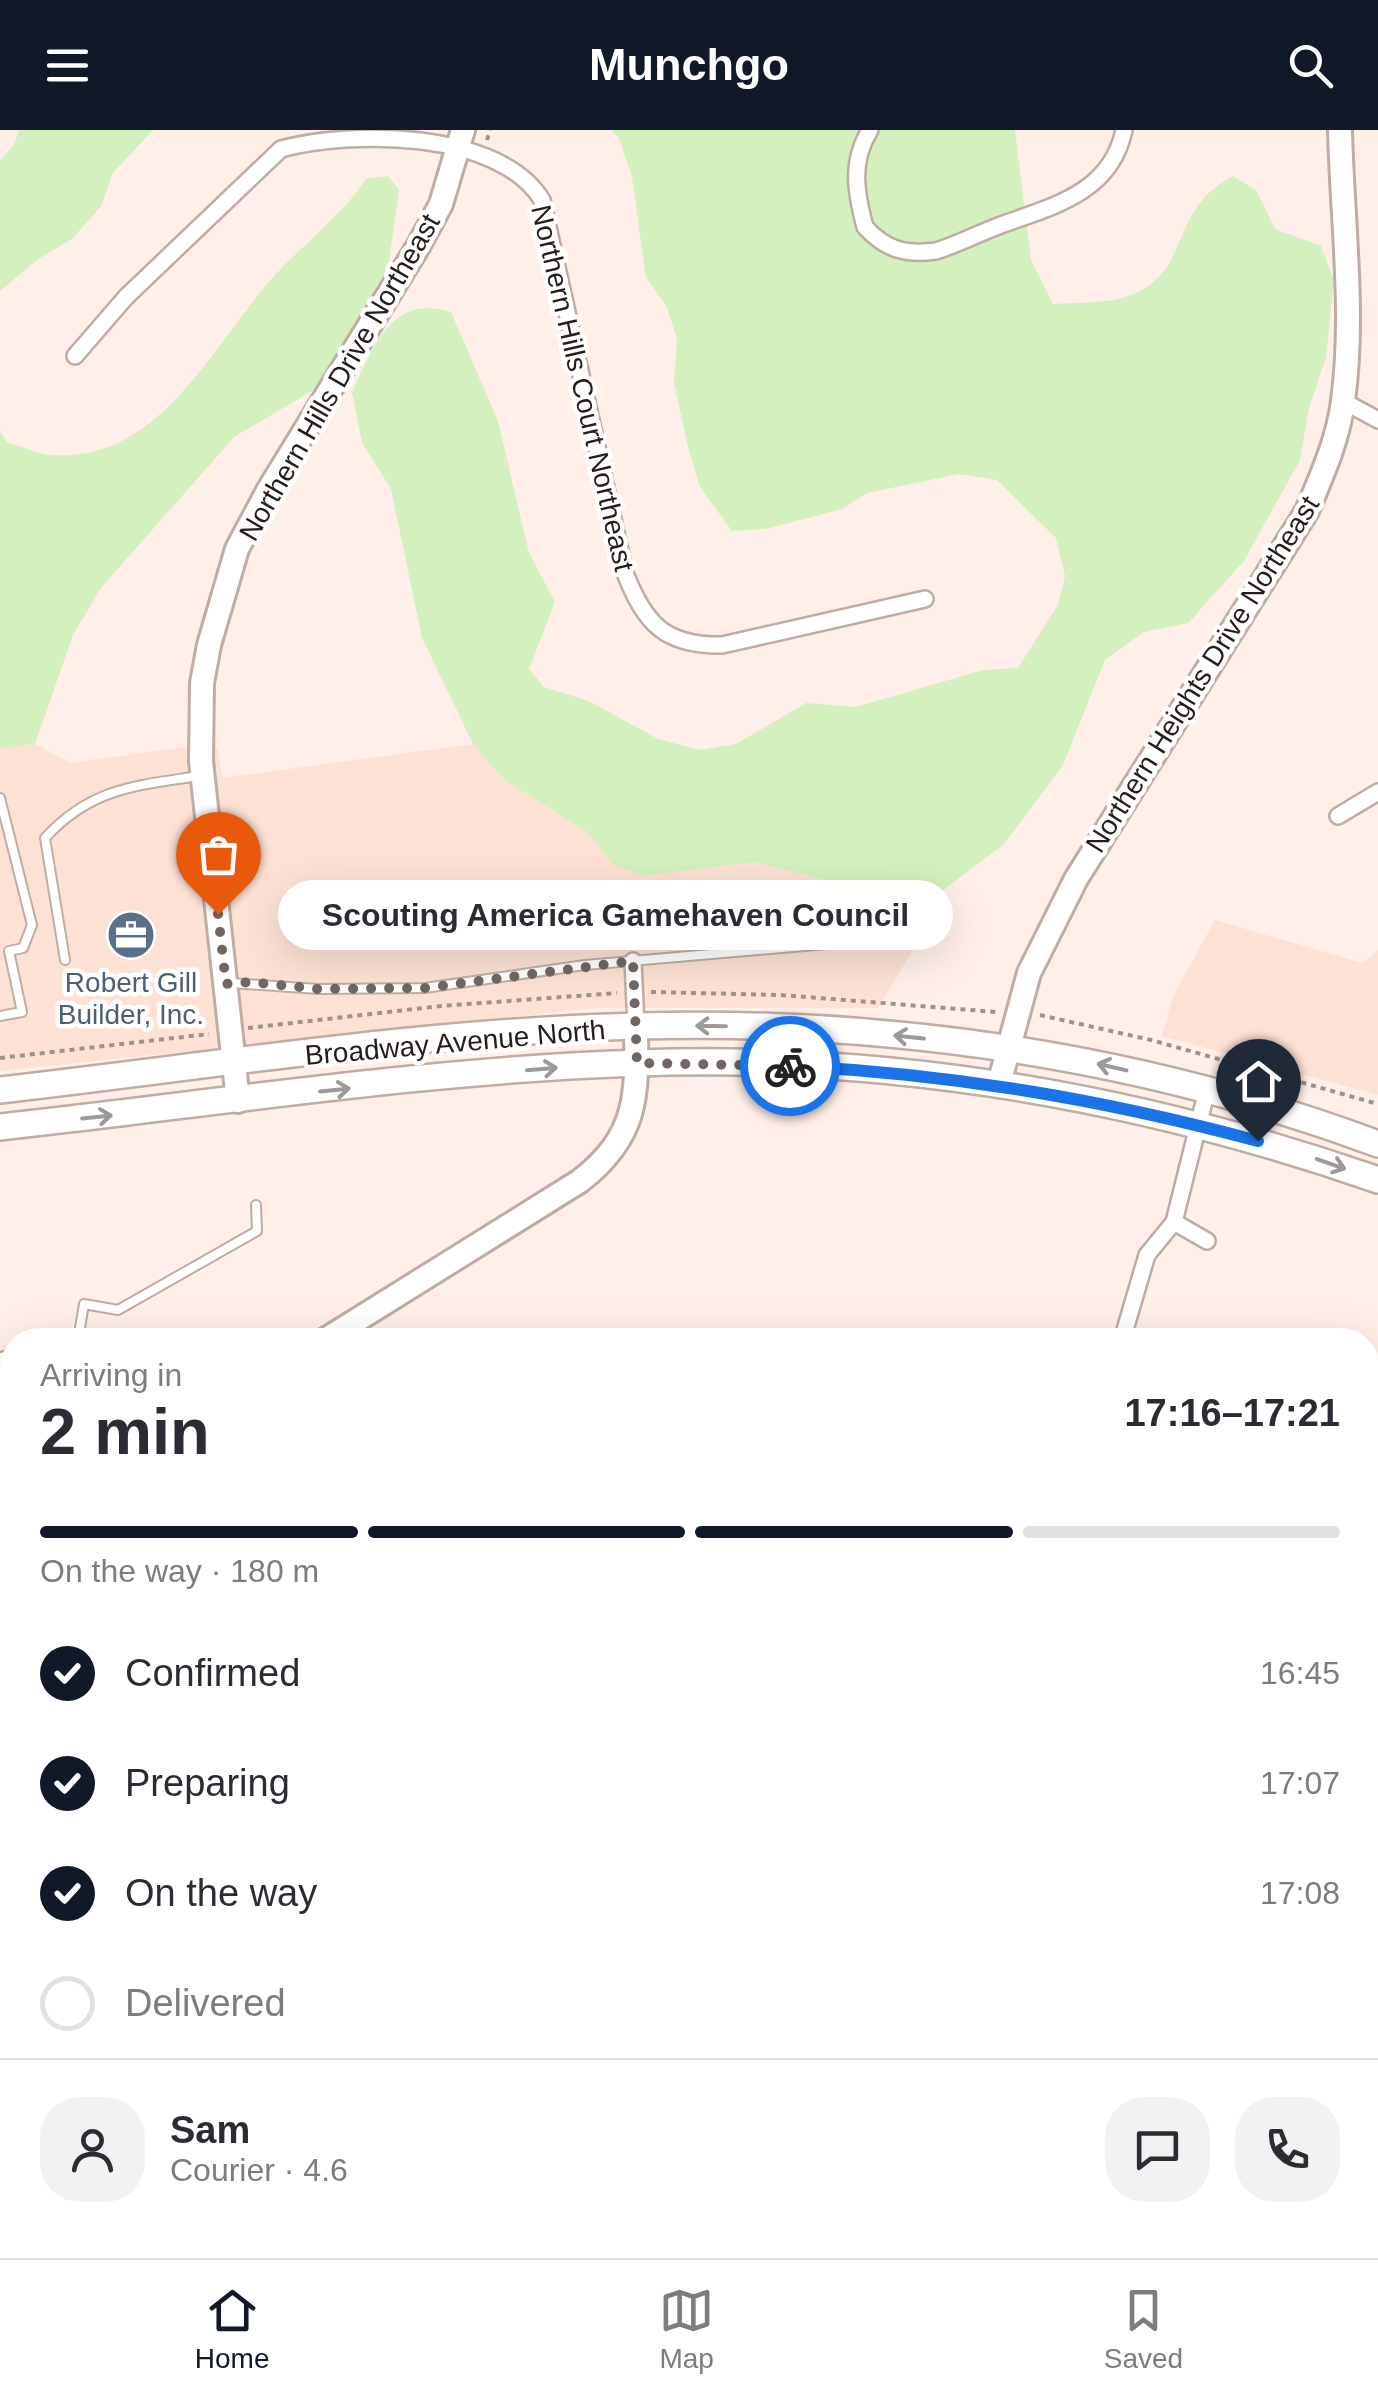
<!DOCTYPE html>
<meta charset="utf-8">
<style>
:root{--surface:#fff;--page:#f2f2f3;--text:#2b2b33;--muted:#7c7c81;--line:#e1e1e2;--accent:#111827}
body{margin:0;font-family:Arial,sans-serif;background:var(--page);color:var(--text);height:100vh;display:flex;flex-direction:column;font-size:38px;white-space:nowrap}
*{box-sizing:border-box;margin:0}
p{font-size:32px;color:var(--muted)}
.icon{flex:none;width:55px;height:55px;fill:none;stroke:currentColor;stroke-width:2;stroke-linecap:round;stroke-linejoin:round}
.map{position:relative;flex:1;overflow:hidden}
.side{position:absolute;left:0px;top:1198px;width:1380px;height:932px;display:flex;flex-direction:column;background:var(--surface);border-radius:40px 40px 0 0;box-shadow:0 10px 40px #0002}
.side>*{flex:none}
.pin{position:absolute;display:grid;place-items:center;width:85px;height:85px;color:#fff;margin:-102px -42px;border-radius:50% 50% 50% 0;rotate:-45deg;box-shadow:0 0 10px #0007}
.pin .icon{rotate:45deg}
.courier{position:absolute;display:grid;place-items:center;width:100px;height:100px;margin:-50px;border:8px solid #1a73e8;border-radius:50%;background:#fff;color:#222;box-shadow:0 2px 12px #0007}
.bubble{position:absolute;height:70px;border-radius:35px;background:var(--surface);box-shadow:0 10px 40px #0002;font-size:32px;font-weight:800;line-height:70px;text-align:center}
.summary em{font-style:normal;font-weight:800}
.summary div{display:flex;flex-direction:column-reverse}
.summary{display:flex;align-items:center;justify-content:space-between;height:170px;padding:0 40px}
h1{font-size:65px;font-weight:800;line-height:75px}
.bar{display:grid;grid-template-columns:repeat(4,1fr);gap:15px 10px;align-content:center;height:120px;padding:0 40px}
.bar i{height:12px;border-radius:8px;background:var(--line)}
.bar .current{background:var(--accent)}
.bar p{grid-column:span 4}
.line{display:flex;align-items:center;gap:25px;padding:0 40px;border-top:2px solid var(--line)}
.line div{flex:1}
.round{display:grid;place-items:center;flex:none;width:105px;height:105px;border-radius:40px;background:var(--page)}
ol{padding:0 40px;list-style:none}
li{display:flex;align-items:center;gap:30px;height:110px}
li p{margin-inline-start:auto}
li .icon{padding:10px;border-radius:50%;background:var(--accent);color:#fff;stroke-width:4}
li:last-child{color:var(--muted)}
li i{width:55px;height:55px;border:5px solid var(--line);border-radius:50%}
header{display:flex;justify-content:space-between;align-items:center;height:130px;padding:0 40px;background:var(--accent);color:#fff;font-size:45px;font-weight:800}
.dock{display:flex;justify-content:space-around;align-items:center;height:140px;border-top:2px solid var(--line);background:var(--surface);font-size:28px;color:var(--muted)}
.dock a{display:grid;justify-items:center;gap:5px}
.dock .current{color:var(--accent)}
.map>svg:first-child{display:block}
.built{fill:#fce1d4}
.green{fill:#d4f0be}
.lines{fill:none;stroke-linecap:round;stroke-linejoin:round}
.lane-casing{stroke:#bfada4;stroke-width:12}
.street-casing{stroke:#bfada4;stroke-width:20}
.secondary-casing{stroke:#bfada4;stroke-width:28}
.primary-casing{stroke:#bfada4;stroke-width:30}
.path{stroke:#9e928c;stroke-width:4;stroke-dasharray:5 5;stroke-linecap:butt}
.lane{stroke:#fff;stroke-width:8}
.street{stroke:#fff;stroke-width:15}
.secondary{stroke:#fff;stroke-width:22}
.primary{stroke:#fff;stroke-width:25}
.oneway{stroke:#9c9998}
.done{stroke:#716662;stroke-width:10;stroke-dasharray:0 18}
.route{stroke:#1a73e8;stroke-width:12}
.labels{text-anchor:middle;stroke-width:9;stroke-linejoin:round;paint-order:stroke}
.street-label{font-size:28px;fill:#241d1a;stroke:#fff}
.service-label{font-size:28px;fill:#4e5e75;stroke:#fff}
</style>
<header><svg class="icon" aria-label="menu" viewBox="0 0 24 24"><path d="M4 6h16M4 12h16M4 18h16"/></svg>Munchgo<svg class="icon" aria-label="search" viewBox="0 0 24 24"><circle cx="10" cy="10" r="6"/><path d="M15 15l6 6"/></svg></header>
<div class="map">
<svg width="1378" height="2128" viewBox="0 0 1378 2128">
<rect width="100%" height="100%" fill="#ffefe8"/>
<!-- built -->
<path class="built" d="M35,614l36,19 121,-17 26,2 4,30 251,-34 31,36 83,52 27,33 28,11 113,-14 149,38 22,-4 -15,57 -33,55h-280l-598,63v-322z
M1215,790l147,43 16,-13v145l-216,-59 11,-40z"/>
<!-- green -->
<path class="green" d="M19,0h134l-41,44 -10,31 -30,34 -34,20 -38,32v-130l14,-16z
M611,0h404l16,130 22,44c24,-2 55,0 78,-9 62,-24 36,-85 102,-119l23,14 19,39 46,17 13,34 -8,77 -17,51 -9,52 -56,101 -56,62 -44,9 -39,28 -42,105 -60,80 -65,49 -34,6 -149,-38 -112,14 -29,-11 -27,-33 -83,-52 -31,-36 -51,-106 -31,-149 -29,-46 -10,-51c22,-46 39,-98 99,-80l47,109 31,132 26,49 -26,67 15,18 45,14 69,38 42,11 36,-6 70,-41 49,4 128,-37 35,-2 40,-63 7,-29 -9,-38 -59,-58 -38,-6 -92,19 -25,16 -76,20 -34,2 -32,-44 -11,-36 -15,-68 3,-45 -11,-33 -20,-27 -14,-101 -13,-39z
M388,46l11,14 -11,79 -71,119 -83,49 -133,151 -28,47 -38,109 -35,5v-318l7,11c14,4 30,12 44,13 110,9 163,-114 225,-181 31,-33 65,-58 90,-95z
M1378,2016v112h-35l10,-10h15v-100z
M980,2118h161l2,10h-186z"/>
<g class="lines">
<!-- lane casing -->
<g class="lane-casing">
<path id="lane" d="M0,668l32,127 -9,23 -14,3 13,61 -22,4
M65,830l-20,-122c46,-50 89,-52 154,-62
M231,853l87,6 107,-1 160,-23 243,-21
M78,1210l6,-36 34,6 139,-79 -1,-26"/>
</g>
<!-- street casing -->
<g class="street-casing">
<path id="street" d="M870,0c-20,32 -14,63 -5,97 21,23 41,28 71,24 23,-7 43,-18 65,-26 52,-19 110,-32 123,-95
M75,226l51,-59 155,-148c70,-19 218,-19 261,51l83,373c20,51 40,73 97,72l203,-46
M1343,271l35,19
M1338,686l40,-24
M633,831l3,65
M1174,1092l33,19
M1122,1210l25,-85 27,-33 33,-132
M0,1231l12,-3
M96,2128l13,-10"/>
</g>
<!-- secondary casing -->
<g class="secondary-casing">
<path id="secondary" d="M999,954l30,-111 47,-94 231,-368c15,-36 31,-71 36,-110 12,-88 -1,-182 -3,-271
M238,971l-37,-340 1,-78 7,-38 28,-96 32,-60 150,-244 22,-41 22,-74
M325,1210l255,-159c59,-46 57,-86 56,-155
M0,1693l12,-2"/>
</g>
<!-- primary casing -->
<g class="primary-casing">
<path id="primary" d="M0,960c211,-24 425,-59 638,-64 251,-7 504,30 740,118
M0,997c211,-23 425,-57 638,-64 252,-9 502,34 740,117"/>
</g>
<!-- path -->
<path class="path" d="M487,10l3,-10
M651,862l130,3 215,17
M1040,885l111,25 227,64
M248,898l193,-22 176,-13
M0,928l209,-24
M1368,1650l10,-6"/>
<!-- lane -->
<use href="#lane" class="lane"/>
<!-- street -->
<use href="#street" class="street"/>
<!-- secondary -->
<use href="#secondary" class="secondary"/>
<!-- primary -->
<use href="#primary" class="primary"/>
</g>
<!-- one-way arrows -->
<defs><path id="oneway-shaft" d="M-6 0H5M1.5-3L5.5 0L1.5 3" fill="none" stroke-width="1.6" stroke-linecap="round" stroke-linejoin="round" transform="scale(2.5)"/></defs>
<g class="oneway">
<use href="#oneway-shaft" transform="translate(711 896) rotate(-179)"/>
<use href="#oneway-shaft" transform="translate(909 907) rotate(-174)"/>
<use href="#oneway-shaft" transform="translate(1112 937) rotate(-167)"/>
<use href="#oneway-shaft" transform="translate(542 939) rotate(-5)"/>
<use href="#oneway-shaft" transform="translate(335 960) rotate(-6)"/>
<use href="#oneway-shaft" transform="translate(97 987) rotate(-6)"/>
<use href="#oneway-shaft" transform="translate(1331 1034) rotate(19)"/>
</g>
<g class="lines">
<!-- done -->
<path class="done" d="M218,784l8,70 24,-2 68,7 107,-1 208,-27 4,102 153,3"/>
<!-- route -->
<path class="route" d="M790,936c163,8 311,33 468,75"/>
</g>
<!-- icons -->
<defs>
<g id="office-disc" transform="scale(2.5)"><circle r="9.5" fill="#5c6f8a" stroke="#fff"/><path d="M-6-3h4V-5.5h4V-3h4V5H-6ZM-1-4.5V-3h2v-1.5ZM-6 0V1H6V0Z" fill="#fff"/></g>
</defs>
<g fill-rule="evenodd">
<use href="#office-disc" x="131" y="805"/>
</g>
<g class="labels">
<!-- street labels -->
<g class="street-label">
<text transform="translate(339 247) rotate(-60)" y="10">Northern Hills Drive Northeast</text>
<text transform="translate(583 258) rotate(77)" y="10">Northern Hills Court Northeast</text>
<text transform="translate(1202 544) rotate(-58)" y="10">Northern Heights Drive Northeast</text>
<text transform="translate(455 912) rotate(-5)" y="10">Broadway Avenue North</text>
</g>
<!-- service labels -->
<g class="service-label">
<text x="131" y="862">Robert Gill<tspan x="131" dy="32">Builder, Inc.</tspan></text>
</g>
</g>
</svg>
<div class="pin" style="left:218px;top:784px;background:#ea580c"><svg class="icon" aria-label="bag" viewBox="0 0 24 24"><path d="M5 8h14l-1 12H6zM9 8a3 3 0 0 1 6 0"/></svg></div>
<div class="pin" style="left:1258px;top:1011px;background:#1f2937"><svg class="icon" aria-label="home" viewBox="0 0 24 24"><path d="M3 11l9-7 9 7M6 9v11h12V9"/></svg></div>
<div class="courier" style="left:790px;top:936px"><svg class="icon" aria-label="bike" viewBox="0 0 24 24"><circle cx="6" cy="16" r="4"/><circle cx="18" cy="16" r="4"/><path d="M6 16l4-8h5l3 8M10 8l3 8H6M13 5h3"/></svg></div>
<div class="bubble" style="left:278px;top:750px;width:675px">Scouting America Gamehaven Council</div>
<section class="side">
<div class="summary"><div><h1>2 min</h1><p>Arriving in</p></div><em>17:16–17:21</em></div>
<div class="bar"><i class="current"></i><i class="current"></i><i class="current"></i><i></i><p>On the way · 180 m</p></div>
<ol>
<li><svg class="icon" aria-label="check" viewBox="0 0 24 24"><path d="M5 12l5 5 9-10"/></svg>Confirmed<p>16:45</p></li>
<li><svg class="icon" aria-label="check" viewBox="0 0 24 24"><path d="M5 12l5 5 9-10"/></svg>Preparing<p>17:07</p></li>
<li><svg class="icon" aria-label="check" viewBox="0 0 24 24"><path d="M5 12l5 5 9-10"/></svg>On the way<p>17:08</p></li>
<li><i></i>Delivered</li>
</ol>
<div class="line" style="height:180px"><a class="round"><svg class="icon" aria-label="person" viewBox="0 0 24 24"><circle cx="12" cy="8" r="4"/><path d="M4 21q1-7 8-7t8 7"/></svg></a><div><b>Sam</b><p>Courier · 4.6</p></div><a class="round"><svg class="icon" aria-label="chat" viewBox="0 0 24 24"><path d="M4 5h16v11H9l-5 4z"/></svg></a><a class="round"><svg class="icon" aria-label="phone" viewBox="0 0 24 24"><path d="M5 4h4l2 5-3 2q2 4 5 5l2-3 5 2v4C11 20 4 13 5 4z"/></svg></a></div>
</section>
</div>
<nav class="dock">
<a class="current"><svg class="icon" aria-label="home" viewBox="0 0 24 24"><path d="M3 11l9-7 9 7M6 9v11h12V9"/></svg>Home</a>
<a><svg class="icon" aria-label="map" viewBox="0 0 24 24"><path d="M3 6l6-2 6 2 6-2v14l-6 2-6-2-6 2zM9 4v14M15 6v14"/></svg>Map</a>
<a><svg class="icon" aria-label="saved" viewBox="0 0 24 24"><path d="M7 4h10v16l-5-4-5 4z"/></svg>Saved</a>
</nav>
